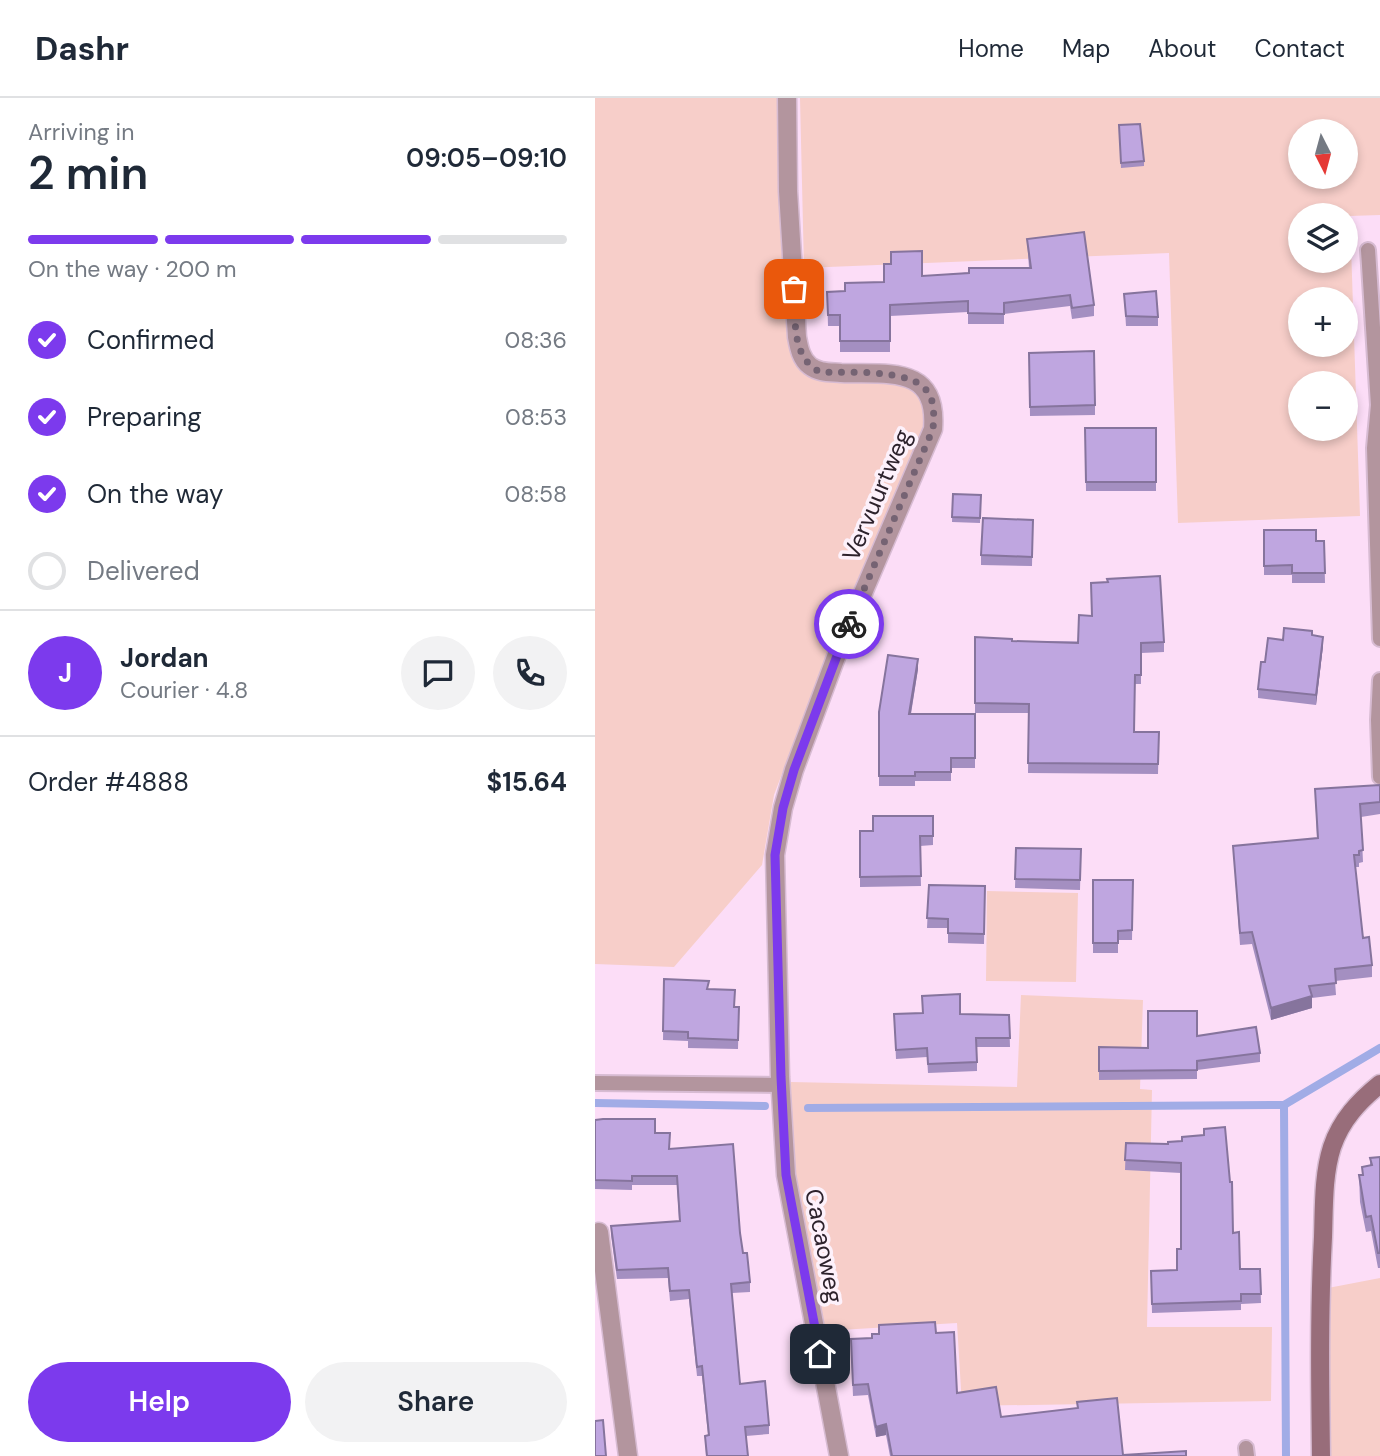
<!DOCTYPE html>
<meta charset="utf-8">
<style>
:root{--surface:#fff;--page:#f2f2f3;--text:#1f2937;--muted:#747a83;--line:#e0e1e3;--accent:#7c3aed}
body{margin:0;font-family:"DM Sans",sans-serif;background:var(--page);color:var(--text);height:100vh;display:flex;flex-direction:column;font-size:26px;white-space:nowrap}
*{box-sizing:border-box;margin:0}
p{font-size:23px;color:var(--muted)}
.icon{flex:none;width:38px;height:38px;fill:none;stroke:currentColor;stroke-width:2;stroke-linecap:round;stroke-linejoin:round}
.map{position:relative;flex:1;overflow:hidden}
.sheet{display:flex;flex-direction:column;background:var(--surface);width:595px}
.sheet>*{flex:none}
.needle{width:46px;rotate:174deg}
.fabs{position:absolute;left:693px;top:21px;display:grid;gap:14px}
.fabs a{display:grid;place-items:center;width:70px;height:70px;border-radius:50%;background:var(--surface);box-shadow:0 4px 10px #0003;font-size:35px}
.pin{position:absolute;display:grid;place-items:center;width:60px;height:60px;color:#fff;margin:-30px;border-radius:14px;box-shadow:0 4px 10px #0006}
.courier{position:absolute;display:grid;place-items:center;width:70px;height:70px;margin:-35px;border:5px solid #7c3aed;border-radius:50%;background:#fff;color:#222;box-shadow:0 2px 9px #0007}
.overview em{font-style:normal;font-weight:600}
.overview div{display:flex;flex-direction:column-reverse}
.overview{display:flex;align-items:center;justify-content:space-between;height:119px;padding:0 28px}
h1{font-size:46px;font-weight:600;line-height:52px}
.bar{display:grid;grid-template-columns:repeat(4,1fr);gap:10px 7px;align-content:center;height:84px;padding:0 28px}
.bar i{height:9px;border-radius:5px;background:var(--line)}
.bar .on{background:var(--accent)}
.bar p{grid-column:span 4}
.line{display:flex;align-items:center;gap:18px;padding:0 28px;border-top:2px solid var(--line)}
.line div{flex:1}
.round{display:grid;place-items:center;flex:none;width:74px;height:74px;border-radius:37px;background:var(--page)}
ol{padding:0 28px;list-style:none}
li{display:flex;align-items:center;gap:21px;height:77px}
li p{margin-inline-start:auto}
li .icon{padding:7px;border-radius:50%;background:var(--accent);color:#fff;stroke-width:4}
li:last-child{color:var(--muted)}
li i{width:38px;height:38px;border:4px solid var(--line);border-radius:50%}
.action{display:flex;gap:14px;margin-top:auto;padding:14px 28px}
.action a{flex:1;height:80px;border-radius:42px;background:var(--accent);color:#fff;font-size:28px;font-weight:600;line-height:80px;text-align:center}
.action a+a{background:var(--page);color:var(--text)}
header{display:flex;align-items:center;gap:42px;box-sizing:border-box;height:98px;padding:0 35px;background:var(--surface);border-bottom:2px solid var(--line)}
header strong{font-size:33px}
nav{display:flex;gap:38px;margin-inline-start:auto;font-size:24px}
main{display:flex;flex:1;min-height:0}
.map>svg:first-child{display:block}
.green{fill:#f7cec9;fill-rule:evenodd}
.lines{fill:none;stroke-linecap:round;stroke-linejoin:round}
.stream{stroke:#a1ace6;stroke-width:8}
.lane-casing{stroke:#d7bbd2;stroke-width:18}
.street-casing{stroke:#d7bbd2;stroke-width:21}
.secondary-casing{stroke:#d7bbd2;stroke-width:21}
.lane{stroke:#b3959e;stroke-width:14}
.street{stroke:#b3959e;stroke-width:18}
.secondary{stroke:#986d7a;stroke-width:18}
.wall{fill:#a48fc1}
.shaded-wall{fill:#86749d}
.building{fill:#bfa6e0;stroke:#86749d;stroke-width:2}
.done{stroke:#756373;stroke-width:7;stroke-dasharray:0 12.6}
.route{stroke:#7c3aed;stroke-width:9}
.labels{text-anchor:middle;stroke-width:7;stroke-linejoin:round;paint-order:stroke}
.street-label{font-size:24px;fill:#2d222c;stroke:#fdf1fb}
</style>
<header>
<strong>Dashr</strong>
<nav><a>Home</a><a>Map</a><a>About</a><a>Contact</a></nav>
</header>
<main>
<section class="sheet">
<div class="overview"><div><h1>2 min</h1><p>Arriving in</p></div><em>09:05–09:10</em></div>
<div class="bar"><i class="on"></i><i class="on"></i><i class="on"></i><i></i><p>On the way · 200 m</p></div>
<ol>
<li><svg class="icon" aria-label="check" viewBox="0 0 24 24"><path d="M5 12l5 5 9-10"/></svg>Confirmed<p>08:36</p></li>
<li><svg class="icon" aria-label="check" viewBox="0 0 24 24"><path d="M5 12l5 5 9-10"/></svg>Preparing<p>08:53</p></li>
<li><svg class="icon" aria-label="check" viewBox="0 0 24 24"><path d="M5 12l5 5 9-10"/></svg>On the way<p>08:58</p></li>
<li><i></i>Delivered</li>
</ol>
<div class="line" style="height:126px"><b class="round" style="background:var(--accent);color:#fff">J</b><div><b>Jordan</b><p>Courier · 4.8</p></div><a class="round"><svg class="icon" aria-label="chat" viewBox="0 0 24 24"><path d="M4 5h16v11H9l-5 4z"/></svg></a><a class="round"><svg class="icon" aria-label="phone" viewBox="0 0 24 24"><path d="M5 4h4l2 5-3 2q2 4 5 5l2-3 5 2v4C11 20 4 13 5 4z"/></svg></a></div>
<div class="line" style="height:91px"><div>Order #4888</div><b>$15.64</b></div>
<div class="action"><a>Help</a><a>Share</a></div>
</section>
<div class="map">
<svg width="785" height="1358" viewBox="0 0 785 1358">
<rect width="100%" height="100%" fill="#fcddf7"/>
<!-- green -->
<path class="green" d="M0,0h184l14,261c4,5 9,14 14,16 8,4 19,3 27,4 49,2 104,-7 86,64l-74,162 -72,190 -12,70 -88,102 -79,-3z
M205,0h580v117l-30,1 10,300 -182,7 -9,-270 -365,15zM705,33h46v46h-46zM705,117h46v46h-46zM705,201h46v46h-46zM705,285h46v46h-46z
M392,793l91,2 -2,89 -90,-1z
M426,897l122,5 -3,89 12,1 -5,237h125l-1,74 -309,5 -5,-83 -134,8c-15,-82 -37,-165 -32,-249l226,5z
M785,1180v178h-49l-3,-168z"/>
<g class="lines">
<!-- stream -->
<path class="stream" d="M0,1005l170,3
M689,1007l96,-57
M213,1010l476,-3 2,351"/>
<!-- lane casing -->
<g class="lane-casing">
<path id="lane" d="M773,152l10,155 -4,43 6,191
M785,582l-2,40 2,57
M0,985l186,2
M651,1350l1,8"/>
</g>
<!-- street casing -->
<g class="street-casing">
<path id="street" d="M192,0l1,93 9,146c2,11 4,22 13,29 9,7 20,6 31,7 46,2 97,-9 92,56l-94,220 -45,121 -11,38 -8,47 5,222 6,98 53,281
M4,1134l29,224"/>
</g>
<!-- secondary casing -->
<g class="secondary-casing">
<path id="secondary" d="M726,1358c-1,-73 -2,-146 2,-219 1,-29 0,-62 9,-90 9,-27 27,-46 48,-63"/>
</g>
<!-- lane -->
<use href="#lane" class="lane"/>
<!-- street -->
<use href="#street" class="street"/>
<!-- secondary -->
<use href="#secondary" class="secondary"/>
</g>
<!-- wall -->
<path class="wall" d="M524,27l25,36v5l-23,2z
M432,141l67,66v11l-22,3 -2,-13 -66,8v10h-36v-12l-78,4v36h-50v-26h-12l-1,-34 18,-1 39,-9 38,-6 107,-8z
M529,196l34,23v9h-32z
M434,255l66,52v10l-65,1z
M490,330h71v63h-70z
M358,396l28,1 -1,28 -28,-1z
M438,422l-1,46 -51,-1v-10z
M669,432l52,11h8l1,42h-33v-8h-28z
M717,537l11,11 -7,59 -58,-7v-9l7,-27 18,-22z
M380,539l37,4 152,1v10l-23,1v31h-6l-1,48h25l-1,42 -130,-1 1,-60h-54z
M323,571l-7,45h64v54h-24v13h-36v5h-36v-74z
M785,687v29l-19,3 2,45 -4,1v4h-4l8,71 9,27v12l-37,4 1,14 -24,3v10l-41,12 -19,-76 -12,1 -7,-99 84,-8 -2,-49z
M338,718v29l-13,1 1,40 -61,1v-56h13z
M421,750l65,1 -1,41 -65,-2z
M498,782h40l-1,60h-14v13h-25z
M334,787l56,1 -1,58 -36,-1v-15h-21z
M69,881l45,10 25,18h5l-1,42 -50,-1v-7l-25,-1z
M299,916l115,1 1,32h-33v24l-49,2 -1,-16 -31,2z
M602,938l63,17v9l-63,8v9l-98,1v-33l49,1z
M0,1022l60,13 85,100 3,20 7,29v10l-18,1 8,91 29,41v9l-23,2 2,20h-42l-1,-20 3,-1 -6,-59h-5l-8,-77 -19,2 -2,-23 -51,1 -6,-44v-9l68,-5 -2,-36h-45v5l-37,-1z
M531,1045l42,1 65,89 7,36h20l1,34 -20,1v6l-89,3 -1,-42 26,-1 4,-21v-76l-56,-3z
M785,1059v111h-2l-7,-37 -5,1 -6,-30 -1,-27h3v-8l8,-1v-8z
M341,1235l21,60 44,24 122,38 63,1h-296l-4,-21 -10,2 -8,-42 -15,1 -2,-47z"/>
<!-- shaded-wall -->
<path class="shaded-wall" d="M728,539v9l-7,59v-10z
M323,561v10l-9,55v-10z
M717,898v12l-41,12v-12z
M291,1326v11l-10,2v-10z"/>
<!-- building -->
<path class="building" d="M545,26l4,37 -23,2 -2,-38z
M489,134l10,73 -22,3 -2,-13 -66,8v11l-36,-1v-12l-78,4v36h-50v-26h-12l-1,-23 18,-1v-8l39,-1v-18h7v-12l31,-1v25l47,-3v-5h62l-4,-29z
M561,193l2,26 -32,-1 -2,-22z
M499,253l1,54 -65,2 -1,-54z
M490,330h71v54h-70z
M358,396l28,1 -1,23 -28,-1z
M388,420l50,2 -1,37 -51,-2z
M669,432h52v11h8l1,32h-33v-8l-28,1z
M565,478l4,66 -23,1v32h-6l-1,57h25l-1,32 -130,-1 1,-59 -54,-1v-66l37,2v2l66,2 1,-28 13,1 -1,-33 17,-1 -1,-3z
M689,530l28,3v4l11,2 -7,58 -58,-6 3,-27h4l3,-24 15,2z
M293,557l30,4 -9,55h66v44h-24v14h-36v4h-36v-64z
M785,687v17l-20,2 3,46 -4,1v4h-5l9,83 6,-1 3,28 -37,4 1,14 -27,3 3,10 -41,12 -19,-76 -12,1 -7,-87 85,-8 -3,-49z
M278,718h60v20h-13l1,40 -61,1v-46h13z
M421,750l65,1 -1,31 -65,-1z
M498,782h40l-1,50 -14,1v12h-25z
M334,787l56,1 -1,48 -36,-1v-14l-21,-1z
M69,881l45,2 -2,8 28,1 -1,17h5l-1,33 -50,-2v-6l-25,-1z
M365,896v20l49,1 1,23h-34l1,24 -49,2 -1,-16 -31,2 -2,-36 29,-1 -1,-17z
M553,913h49v25l59,-9 4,26 -63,8v9l-98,1v-24l49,1z
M8,1021h52v14h15l-1,16 64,-5 7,89 3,20h4l3,29 -19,2 9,100 25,-3 4,44 -24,2 3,29h-41l-2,-20 4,-1 -7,-69 -5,1 -8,-77 -19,1 -2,-23 -51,2 -6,-44 69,-5 -3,-45h-45v5l-37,-1v-60z
M630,1029l5,55h2l1,51 6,-1 1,37h20l1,25h-20v7l-89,3 -1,-33 26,-1v-21h4v-86l-56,-3 1,-17 42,1v-2l14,-1v-4l22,-2v-6z
M785,1059v96h-2l-7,-37 -5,1 -7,-42h4l-1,-8 10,-2 -2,-7z
M340,1224l1,11 18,-1 3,61 39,-6 5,30 77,-9 -1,-6 40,-4 6,57 63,-4v5h-294l-6,-32 -10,3 -8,-43 -15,1 -2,-46 21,-1v-4h7v-9z
M8,1322l3,36h-11v-35z"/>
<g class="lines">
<!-- done -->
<path class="done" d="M199,191c2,28 -4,68 26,83 26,1 91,-4 107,19 8,10 7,25 6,38l-84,195"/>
<!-- route -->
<path class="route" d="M225,1256l-34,-179 -5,-98 -6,-222 8,-47 11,-38 55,-146"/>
</g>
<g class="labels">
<!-- street labels -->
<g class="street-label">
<text transform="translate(282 397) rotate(-67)" y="8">Vervuurtweg</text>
<text transform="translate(229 1148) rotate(79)" y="8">Cacaoweg</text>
</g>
</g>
</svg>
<div class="fabs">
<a><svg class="needle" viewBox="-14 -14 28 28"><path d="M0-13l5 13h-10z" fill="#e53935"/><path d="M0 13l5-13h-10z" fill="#747a83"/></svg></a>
<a><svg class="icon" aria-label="layers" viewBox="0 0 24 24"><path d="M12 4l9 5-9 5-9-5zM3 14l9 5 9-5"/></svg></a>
<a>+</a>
<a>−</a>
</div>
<div class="pin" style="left:199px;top:191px;background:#ea580c"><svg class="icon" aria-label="bag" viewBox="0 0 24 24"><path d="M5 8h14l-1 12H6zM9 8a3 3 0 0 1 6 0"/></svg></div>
<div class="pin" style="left:225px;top:1256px;background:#1f2937"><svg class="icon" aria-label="home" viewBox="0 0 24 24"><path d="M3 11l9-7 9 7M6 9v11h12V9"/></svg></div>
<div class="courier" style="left:254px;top:526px"><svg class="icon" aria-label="bike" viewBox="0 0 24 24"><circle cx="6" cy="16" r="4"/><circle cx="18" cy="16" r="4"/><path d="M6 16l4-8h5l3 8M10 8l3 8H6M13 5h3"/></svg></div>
</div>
</main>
